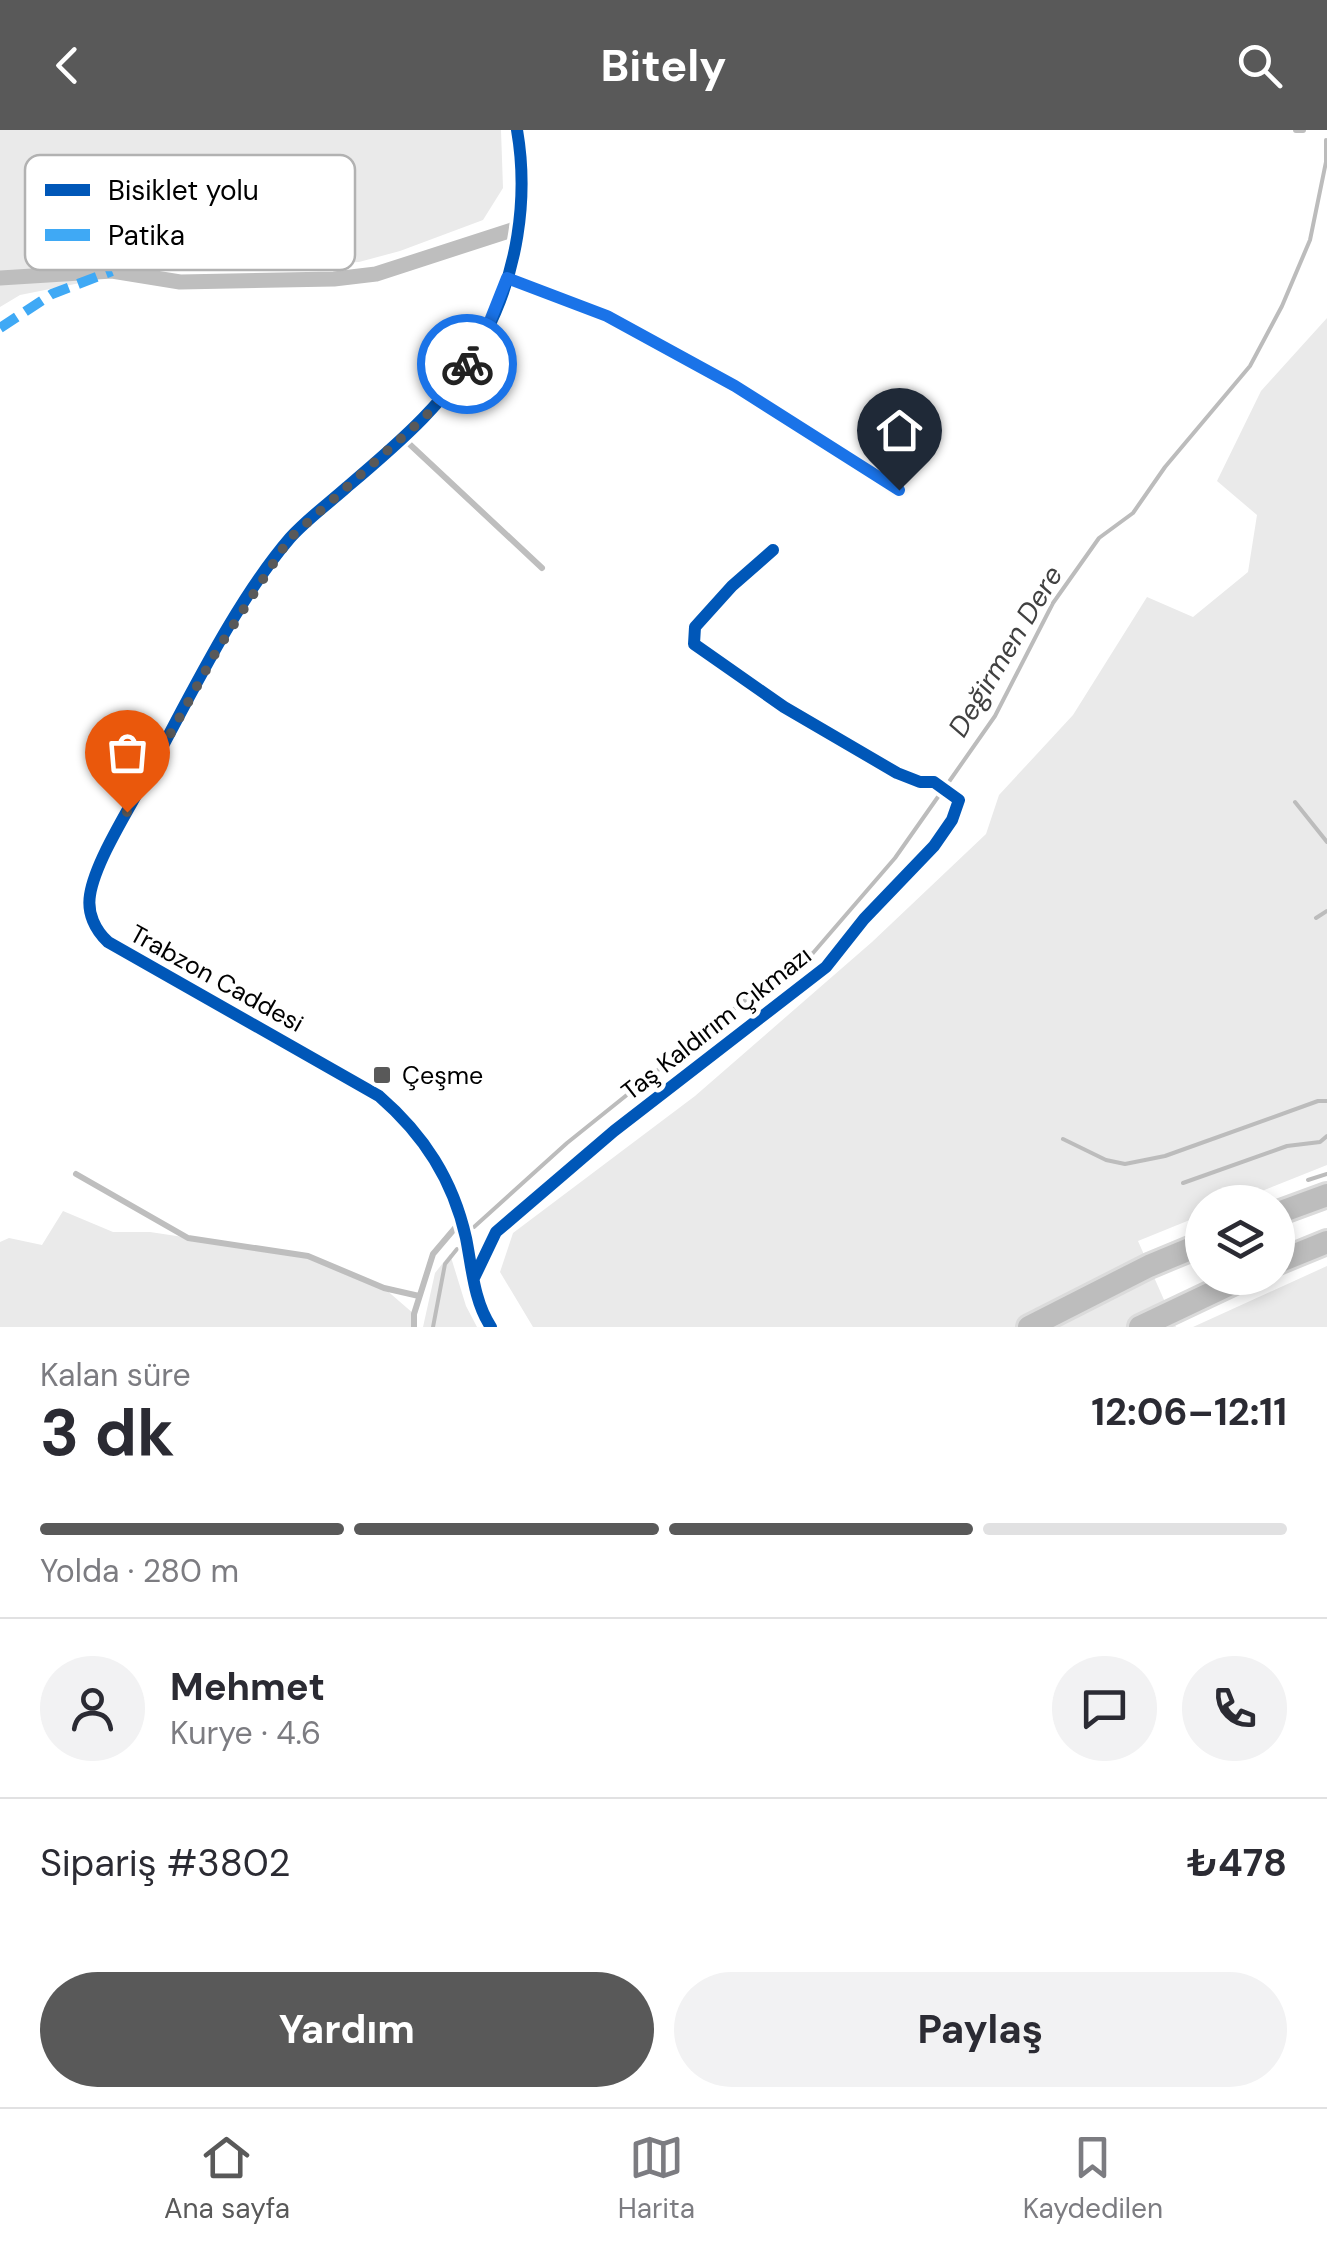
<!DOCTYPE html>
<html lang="tr">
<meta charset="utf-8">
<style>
:root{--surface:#fff;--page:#f2f2f3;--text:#2b2b33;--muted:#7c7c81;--line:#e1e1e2;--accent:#595959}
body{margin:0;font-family:"DM Sans",sans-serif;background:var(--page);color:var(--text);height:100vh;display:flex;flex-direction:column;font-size:38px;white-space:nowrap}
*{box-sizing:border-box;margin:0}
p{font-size:32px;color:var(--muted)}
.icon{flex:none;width:55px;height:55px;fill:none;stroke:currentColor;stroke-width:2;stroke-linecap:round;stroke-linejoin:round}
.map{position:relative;height:1197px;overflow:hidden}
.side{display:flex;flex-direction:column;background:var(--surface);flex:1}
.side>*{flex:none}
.tools{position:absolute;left:1185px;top:1055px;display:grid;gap:20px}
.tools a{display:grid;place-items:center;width:110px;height:110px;border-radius:50%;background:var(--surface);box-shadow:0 5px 15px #0003;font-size:50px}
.pin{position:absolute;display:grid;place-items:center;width:85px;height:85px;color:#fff;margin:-102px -42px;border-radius:50% 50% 50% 0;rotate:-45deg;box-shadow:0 0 10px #0007}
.pin .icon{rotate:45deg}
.courier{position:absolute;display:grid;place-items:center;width:100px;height:100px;margin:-50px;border:8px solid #1a73e8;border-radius:50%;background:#fff;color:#222;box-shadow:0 2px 12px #0007}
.head em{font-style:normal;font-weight:700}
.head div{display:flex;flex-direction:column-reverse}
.head{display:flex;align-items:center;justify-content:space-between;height:170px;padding:0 40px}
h1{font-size:65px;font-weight:700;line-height:75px}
.bar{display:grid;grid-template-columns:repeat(4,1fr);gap:15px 10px;align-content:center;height:120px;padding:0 40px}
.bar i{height:12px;border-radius:8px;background:var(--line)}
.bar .active{background:var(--accent)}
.bar p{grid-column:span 4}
.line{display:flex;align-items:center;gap:25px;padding:0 40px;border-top:2px solid var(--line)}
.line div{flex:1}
.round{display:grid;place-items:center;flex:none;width:105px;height:105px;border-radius:52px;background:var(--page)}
.button{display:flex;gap:20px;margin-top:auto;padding:20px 40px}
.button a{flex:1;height:115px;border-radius:60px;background:var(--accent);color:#fff;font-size:40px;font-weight:700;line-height:115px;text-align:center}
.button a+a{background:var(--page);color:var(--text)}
header{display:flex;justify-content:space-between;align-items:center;height:130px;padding:0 40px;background:var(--accent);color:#fff;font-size:45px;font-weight:700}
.menu{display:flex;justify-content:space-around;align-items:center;height:140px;border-top:2px solid var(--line);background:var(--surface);font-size:28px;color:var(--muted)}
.menu a{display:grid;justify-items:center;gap:5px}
.menu .active{color:var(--accent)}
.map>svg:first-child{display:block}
.green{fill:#eaeaea}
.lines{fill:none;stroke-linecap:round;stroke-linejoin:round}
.stream{stroke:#bcbcbc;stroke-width:4}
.motorway-casing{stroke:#dbdbdb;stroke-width:28}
.service{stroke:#bebebe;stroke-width:6}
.minor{stroke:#bebebe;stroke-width:12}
.tertiary{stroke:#bebebe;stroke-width:15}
.motorway{stroke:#bdbdbd;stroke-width:22}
.quiet{stroke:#3fa9f5;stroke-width:10;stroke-dasharray:20 10;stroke-linecap:butt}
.cycleway-casing{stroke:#fff;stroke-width:19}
.cycleway{stroke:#0057b8;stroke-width:12}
.done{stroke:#595959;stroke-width:10;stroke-dasharray:0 18}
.route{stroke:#1a73e8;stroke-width:12}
.poi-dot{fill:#595959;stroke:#fff;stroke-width:4}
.labels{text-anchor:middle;stroke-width:9;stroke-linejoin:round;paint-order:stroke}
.street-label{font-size:25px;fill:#000;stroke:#fff}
.poi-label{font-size:25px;fill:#000;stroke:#fff;text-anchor:start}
.water-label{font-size:28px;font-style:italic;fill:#414141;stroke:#fff}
.key{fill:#fff;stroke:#b2b2b2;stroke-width:2.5}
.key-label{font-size:28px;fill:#000}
</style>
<header><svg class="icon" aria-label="back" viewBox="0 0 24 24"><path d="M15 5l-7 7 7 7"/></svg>Bitely<svg class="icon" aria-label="search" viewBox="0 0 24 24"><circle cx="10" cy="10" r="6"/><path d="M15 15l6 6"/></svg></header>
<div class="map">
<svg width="1327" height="1197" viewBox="0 0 1327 1197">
<rect width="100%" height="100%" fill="#fff"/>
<!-- green -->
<path class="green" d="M0,0h501l2,58 -20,32 -83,31 -41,11 -103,6 -66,-7 -170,34 -20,12z
M1327,188v847l-93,37h-32v13l-64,26 38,86h-643l-33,-55 13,-39 182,-137 177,-154 114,-108 13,-39 74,-80 74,-118 46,20 55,-45 9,-57 -40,-34 44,-90z
M63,1081l50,21h37l158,24 76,32 30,26v13h-414v-85l9,-4 33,7z
M450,1124l16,52 11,21h-54l12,-54z
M1327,1136v61h-134z"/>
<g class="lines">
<!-- stream -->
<path class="stream" d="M946,656l49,-70 58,-113 46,-65 34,-25 32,-46 85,-101 32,-60 28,-66 16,-78v-22
M1295,672l32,40
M1316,788l11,-7
M1063,1009l43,21 19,4 40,-8 153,-55h9
M1308,1050l19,-6
M1183,1053l104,-37 33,-4 7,-6
M474,1097l93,-84 177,-142 69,-48 82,-95 45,-64
M433,1197l12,-63 12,-15"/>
<!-- motorway casing -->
<g class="motorway-casing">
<path id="motorway" d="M1278,1083l49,-18
M1278,1132l49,-20
M1029,1197l120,-61 53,-22
M1140,1197l103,-49"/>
</g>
<!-- service -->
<path class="service" d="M1296,0h7
M510,149l97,37 128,70 164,104
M404,309l138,129
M76,1044l112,64 120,18 76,32 35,8
M414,1197v-13l19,-60 28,-33"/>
<!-- minor -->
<path class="minor" d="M474,1148l22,-46 118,-101 212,-164 38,-48 70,-73 18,-26 7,-20 -25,-18h-14l-23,-9 -113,-66 -90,-63 1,-17 37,-41 41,-36"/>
<!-- tertiary -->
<path class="tertiary" d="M0,148l112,-7 68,11 154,-3 42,-5 142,-46
M491,1197c-17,-25 -19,-59 -25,-89 -13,-58 -42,-103 -87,-142l-271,-154c-13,-12 -21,-29 -18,-47 5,-33 39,-86 55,-116 42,-76 89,-176 145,-241 17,-19 38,-34 57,-51 52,-44 105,-89 137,-151 33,-62 45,-137 33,-206"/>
<!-- motorway -->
<use href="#motorway" class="motorway"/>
<!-- quiet -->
<path class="quiet" d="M0,198l52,-34 60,-23"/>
<!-- cycleway casing -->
<g class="cycleway-casing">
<path id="cycleway" d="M474,1148l22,-46 118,-101 212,-164 38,-48 70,-73 18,-26 7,-20 -25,-18h-14l-23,-9 -113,-66 -90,-63 1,-17 37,-41 41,-36
M491,1197c-17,-25 -19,-59 -25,-89 -13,-58 -42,-103 -87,-142l-271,-154c-13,-12 -21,-29 -18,-47 5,-33 39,-86 55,-116 42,-76 89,-176 145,-241 17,-19 38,-34 57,-51 52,-44 105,-89 137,-151 33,-62 45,-137 33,-206"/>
</g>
<!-- cycleway -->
<use href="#cycleway" class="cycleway"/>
</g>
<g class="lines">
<!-- done -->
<path class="done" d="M127,682l89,-160 73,-113 137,-123 41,-52"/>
<!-- route -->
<path class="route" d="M467,234l17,-28 23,-58 100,38 128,70 164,104"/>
</g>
<!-- markers -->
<rect class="poi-dot" x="372" y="935" width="20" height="20" rx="5"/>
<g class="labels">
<!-- street labels -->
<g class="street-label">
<text transform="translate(217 848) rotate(29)" y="9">Trabzon Caddesi</text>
<text transform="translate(716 893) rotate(-38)" y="9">Taş Kaldırım Çıkmazı</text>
</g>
<!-- poi labels -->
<g class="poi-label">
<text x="402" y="954">Çeşme</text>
</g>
<!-- water labels -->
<g class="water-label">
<text transform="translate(1005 521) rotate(-59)" y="10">Değirmen Dere</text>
</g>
</g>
<!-- legend -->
<rect x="25" y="25" width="330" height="115" rx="15" class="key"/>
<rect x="45" y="54" width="45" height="12" fill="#0057b8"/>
<rect x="45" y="99" width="45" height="12" fill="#3fa9f5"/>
<g class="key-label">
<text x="108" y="70">Bisiklet yolu</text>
<text x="108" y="115">Patika</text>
</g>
</svg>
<div class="tools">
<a><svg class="icon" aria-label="layers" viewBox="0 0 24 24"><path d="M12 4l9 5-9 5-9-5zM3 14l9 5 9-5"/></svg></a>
</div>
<div class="pin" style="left:127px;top:682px;background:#ea580c"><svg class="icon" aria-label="bag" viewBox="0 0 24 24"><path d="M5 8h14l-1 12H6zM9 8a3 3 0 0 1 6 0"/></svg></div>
<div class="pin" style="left:899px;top:360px;background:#1f2937"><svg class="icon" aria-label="home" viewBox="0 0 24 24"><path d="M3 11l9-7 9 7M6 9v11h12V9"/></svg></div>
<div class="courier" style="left:467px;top:234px"><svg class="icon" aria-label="bike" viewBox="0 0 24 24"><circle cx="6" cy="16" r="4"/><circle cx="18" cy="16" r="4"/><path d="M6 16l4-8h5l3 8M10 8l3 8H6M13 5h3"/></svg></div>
</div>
<section class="side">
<div class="head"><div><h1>3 dk</h1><p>Kalan süre</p></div><em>12:06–12:11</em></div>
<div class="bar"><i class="active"></i><i class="active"></i><i class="active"></i><i></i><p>Yolda · 280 m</p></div>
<div class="line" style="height:180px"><a class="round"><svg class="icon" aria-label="person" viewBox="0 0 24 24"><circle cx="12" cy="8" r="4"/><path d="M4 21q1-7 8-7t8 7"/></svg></a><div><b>Mehmet</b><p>Kurye · 4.6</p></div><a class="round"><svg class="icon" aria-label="chat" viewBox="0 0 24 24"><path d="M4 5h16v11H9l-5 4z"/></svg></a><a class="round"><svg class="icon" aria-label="phone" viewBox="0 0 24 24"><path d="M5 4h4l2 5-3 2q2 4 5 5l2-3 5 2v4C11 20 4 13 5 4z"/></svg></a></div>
<div class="line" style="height:130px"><div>Sipariş #3802</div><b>₺478</b></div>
<div class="button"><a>Yardım</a><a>Paylaş</a></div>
</section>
<nav class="menu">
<a class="active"><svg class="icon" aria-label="home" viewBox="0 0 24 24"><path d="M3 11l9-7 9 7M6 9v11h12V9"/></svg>Ana sayfa</a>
<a><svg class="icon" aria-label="map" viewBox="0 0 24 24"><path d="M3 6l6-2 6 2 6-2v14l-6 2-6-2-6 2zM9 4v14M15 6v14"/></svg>Harita</a>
<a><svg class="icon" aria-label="saved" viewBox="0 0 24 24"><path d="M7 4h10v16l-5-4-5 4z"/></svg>Kaydedilen</a>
</nav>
